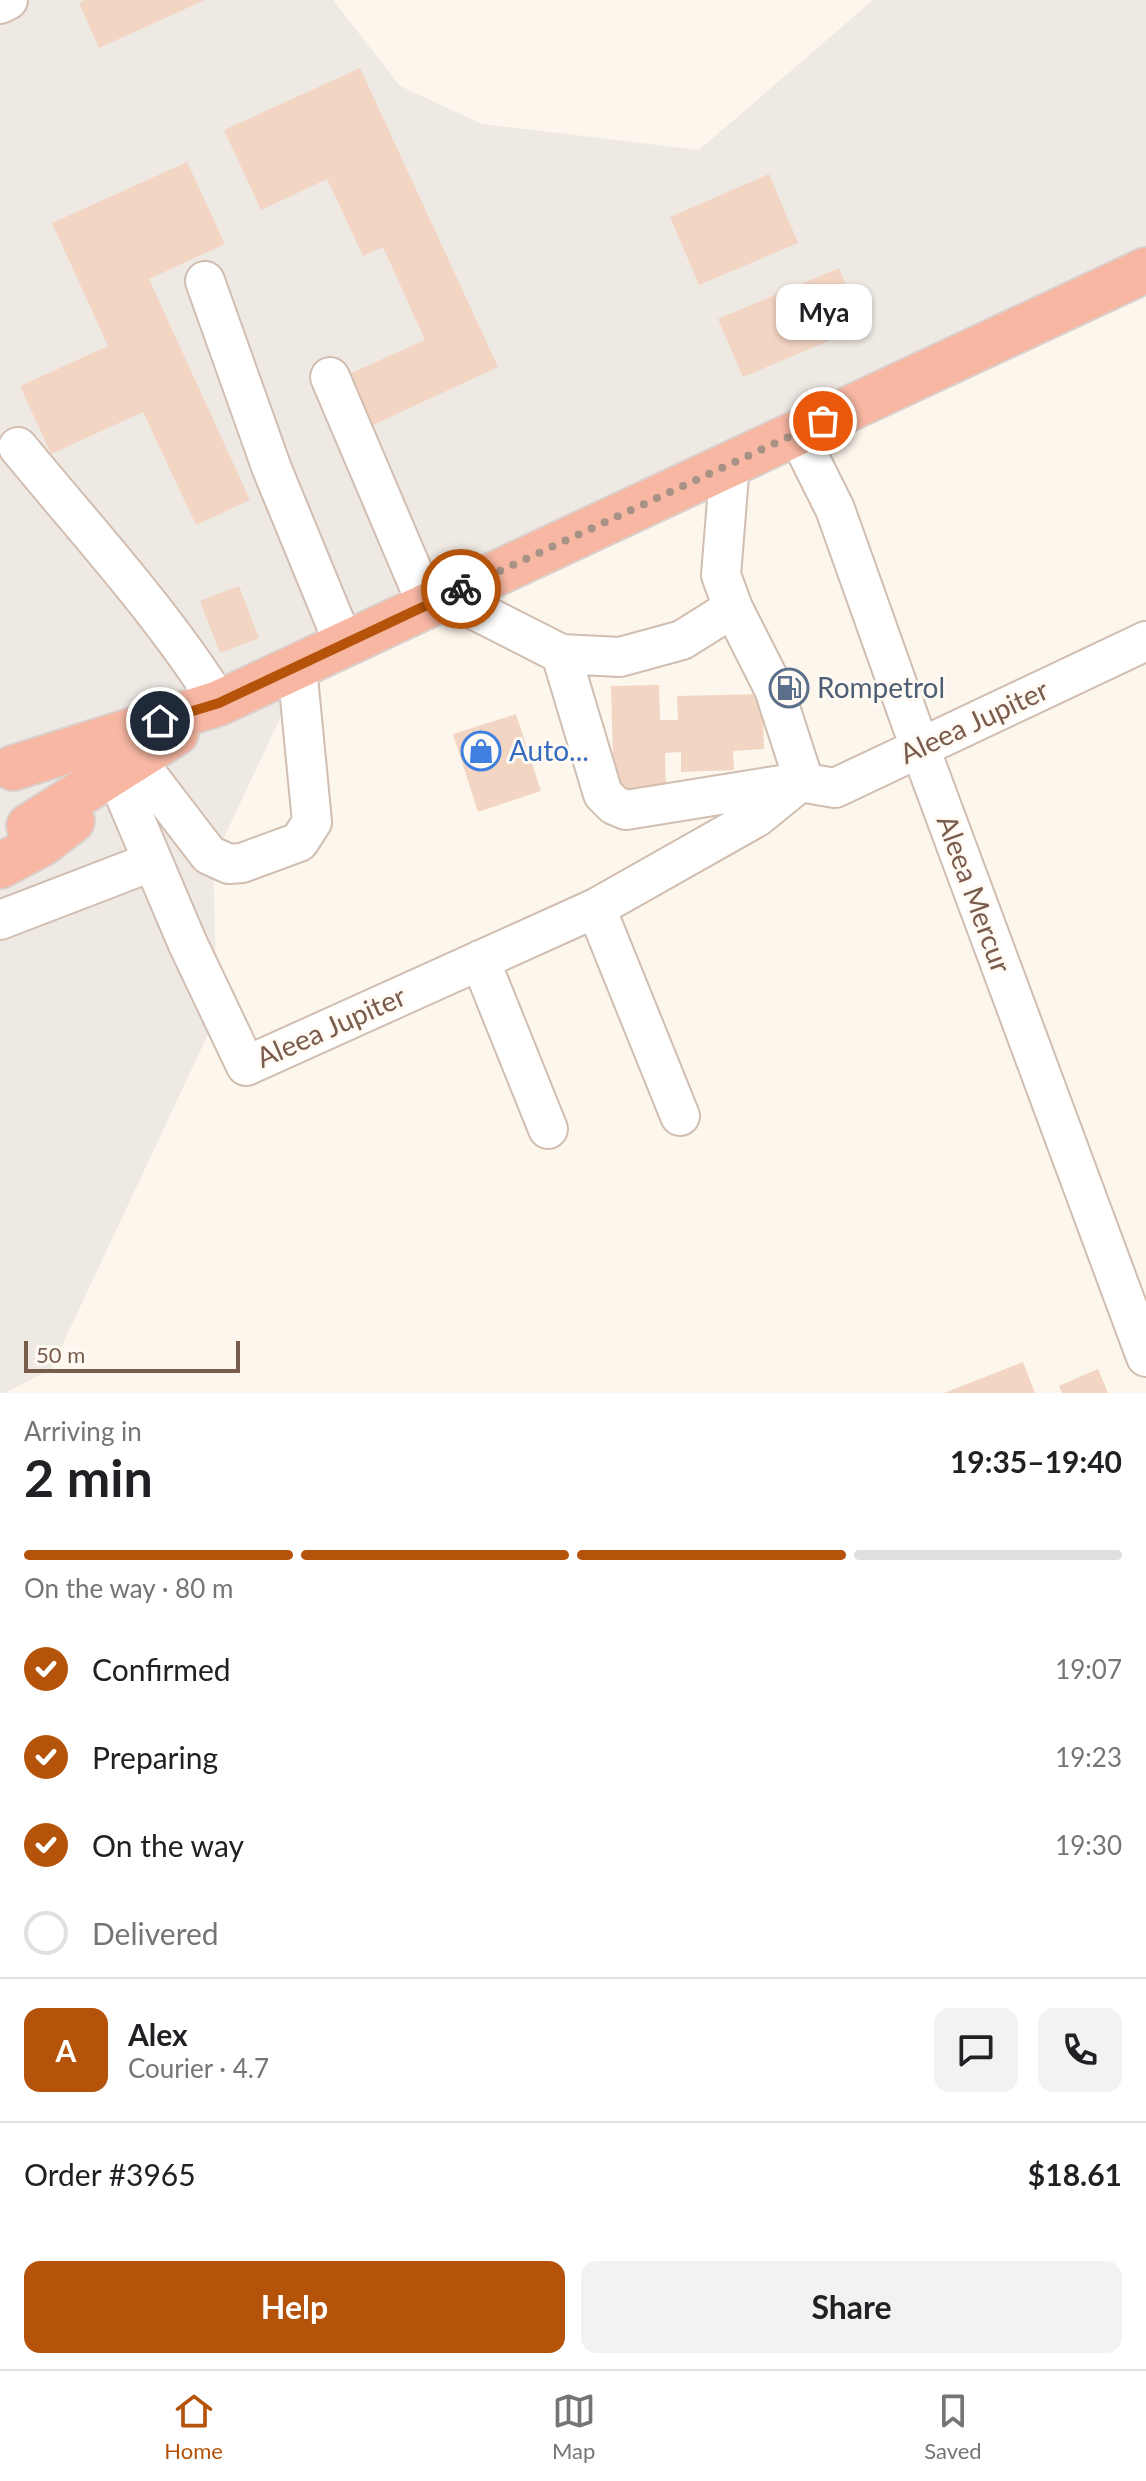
<!DOCTYPE html>
<meta charset="utf-8">
<style>
:root{--surface:#fff;--page:#f2f2f2;--text:#202124;--muted:#757577;--line:#e0e0e0;--accent:#b45309}
body{margin:0;font-family:Lato,sans-serif;background:var(--page);color:var(--text);height:100vh;display:flex;flex-direction:column;font-size:30px;white-space:nowrap}
*{box-sizing:border-box;margin:0}
p{font-size:26px;color:var(--muted)}
.icon{flex:none;width:44px;height:44px;fill:none;stroke:currentColor;stroke-width:2;stroke-linecap:round;stroke-linejoin:round}
.map{position:relative;height:1393px;overflow:hidden}
.panel{display:flex;flex-direction:column;background:var(--surface);flex:1}
.panel>*{flex:none}
.scale{position:absolute;left:24px;bottom:20px;width:216px;box-sizing:border-box;padding-left:8px;border:4px solid #7a5c4d;border-top:0;font-size:22px;line-height:28px;white-space:nowrap;color:#7a5c4d;-webkit-text-stroke:6px #fffaf3;paint-order:stroke}
.pin{position:absolute;display:grid;place-items:center;width:68px;height:68px;color:#fff;margin:-34px;border:4px solid #fff;border-radius:50%;box-shadow:0 2px 8px #0007}
.courier{position:absolute;display:grid;place-items:center;width:80px;height:80px;margin:-40px;border:6px solid #b45309;border-radius:50%;background:#fff;color:#222;box-shadow:0 2px 10px #0007}
.bubble{position:absolute;height:56px;border-radius:16px;background:var(--surface);box-shadow:0 2px 6px #0004;font-size:26px;font-weight:700;line-height:56px;text-align:center}
.summary em{font-style:normal;font-weight:700}
.summary div{display:flex;flex-direction:column-reverse}
.summary{display:flex;align-items:center;justify-content:space-between;height:136px;padding:0 24px}
h1{font-size:52px;font-weight:700;line-height:60px}
.bar{display:grid;grid-template-columns:repeat(4,1fr);gap:12px 8px;align-content:center;height:96px;padding:0 24px}
.bar i{height:10px;border-radius:6px;background:var(--line)}
.bar .current{background:var(--accent)}
.bar p{grid-column:span 4}
.line{display:flex;align-items:center;gap:20px;padding:0 24px;border-top:2px solid var(--line)}
.line div{flex:1}
.round{display:grid;place-items:center;flex:none;width:84px;height:84px;border-radius:16px;background:var(--page)}
ol{padding:0 24px;list-style:none}
li{display:flex;align-items:center;gap:24px;height:88px}
li p{margin-inline-start:auto}
li .icon{padding:8px;border-radius:50%;background:var(--accent);color:#fff;stroke-width:4}
li:last-child{color:var(--muted)}
li i{width:44px;height:44px;border:4px solid var(--line);border-radius:50%}
.primary-button{display:flex;gap:16px;margin-top:auto;padding:16px 24px}
.primary-button a{flex:1;height:92px;border-radius:16px;background:var(--accent);color:#fff;font-size:32px;font-weight:700;line-height:92px;text-align:center}
.primary-button a+a{background:var(--page);color:var(--text)}
.menu{display:flex;justify-content:space-around;align-items:center;height:112px;border-top:2px solid var(--line);background:var(--surface);font-size:22px;color:var(--muted)}
.menu a{display:grid;justify-items:center;gap:4px}
.menu .current{color:var(--accent)}
.map>svg:first-child{display:block}
.industrial{fill:#efe9e4}
.building{fill:#f3d5c3}
.lines{fill:none;stroke-linecap:round;stroke-linejoin:round}
.minor-casing{stroke:#d1beb0;stroke-width:42}
.highway-casing{stroke:#dad1cd;stroke-width:48}
.minor{stroke:#fff;stroke-width:38}
.highway{stroke:#f7b7a3;stroke-width:44}
.done{stroke:#a89285;stroke-width:8;stroke-dasharray:0 14.4}
.route{stroke:#b45309;stroke-width:10}
.labels{text-anchor:middle;stroke-width:6;stroke-linejoin:round;paint-order:stroke}
.service-label{font-size:28px;fill:#4e5e75;stroke:#fffaf3;text-anchor:start}
.street-label{font-size:28px;fill:#7a5c4d;stroke:#fffaf3}
.shop-label{font-size:28px;fill:#366cbe;stroke:#fffaf3;text-anchor:start}
</style>
<div class="map">
<svg width="1146" height="1393" viewBox="0 0 1146 1393">
<rect width="100%" height="100%" fill="#fdf6ec"/>
<!-- industrial -->
<path class="industrial" d="M0,0h333l67,86 82,38 217,26 174,-150h273v271l-702,316 -153,108 -78,166 3,104 10,31 -175,373 -46,24h-5z"/>
<!-- building -->
<path class="building" d="M85,0h120l-106,48 -20,-45z
M360,68l138,299 -125,58 -24,-51 76,-34 -42,-93 -20,9 -36,-77 -66,31 -37,-80z
M187,162l38,82 -76,35 101,221 -54,25 -53,-113 -92,42 -31,-68 88,-40 -56,-123z
M769,174l29,69 -99,42 -29,-68z
M839,268l25,58 -121,51 -25,-58z
M239,586l20,52 -39,15 -20,-52z
M659,685l1,35h18l-1,-24 85,-2 2,55 -31,2 1,19 -53,2v-20l-16,1 1,40 -52,2 -3,-109z
M516,714l25,77 -63,21 -25,-78z
M1023,1362l12,31h-91z
M1098,1369l10,24h-46l-3,-7z"/>
<g class="lines">
<!-- minor casing -->
<g class="minor-casing">
<path id="minor" d="M0,4l8,-4
M205,281l67,188 72,175
M330,377l97,228
M797,433l38,76 85,239 226,609
M18,447c69,84 143,164 201,256
M447,596l114,58 59,3 62,-17 51,-32 -12,-33 9,-112
M561,654l42,140 11,11 12,5 174,-28 35,6 311,-147
M140,765l69,90 20,9 13,-1 57,-21 13,-20 -15,-155
M120,784l67,158 59,124 350,-158 161,-91 43,-35v-13l-26,-80 -41,-81
M596,908l84,208
M0,920l151,-58
M480,960l68,169"/>
</g>
<!-- highway casing -->
<g class="highway-casing">
<path id="highway" d="M13,768l206,-65 927,-433
M29,826l147,-93
M0,866l43,-23 29,-22"/>
</g>
<!-- minor -->
<use href="#minor" class="minor"/>
<!-- highway -->
<use href="#highway" class="highway"/>
</g>
<g class="lines">
<!-- done -->
<path class="done" d="M461,589l362,-168"/>
<!-- route -->
<path class="route" d="M160,721l59,-18 242,-114"/>
</g>
<!-- icons -->
<defs>
<g id="fuel-ring" transform="scale(2)"><circle r="9.5" fill="#fffaf3" stroke="#5c6f8a" stroke-width="1.5"/><path d="M-5.5-6h7V0h2V4h1.3V-2.5L3-4.5l.8-.8L6-3V5H2.5V1h-1V6h-7ZM-4.2-4.7v3.2H.2V-4.7Z" fill="#5c6f8a"/></g>
<g id="shop-ring" transform="scale(2)"><circle r="9.5" fill="#fffaf3" stroke="#3f7fe0" stroke-width="1.5"/><path d="M-5-2.5h2.3a2.7 3.5 0 0 1 5.4 0H5L5.5 6h-11ZM-1.5-2.5h3a1.5 2.3 0 0 0-3 0Z" fill="#3f7fe0"/></g>
</defs>
<g fill-rule="evenodd">
<use href="#fuel-ring" x="789" y="688"/>
<use href="#shop-ring" x="481" y="751"/>
</g>
<g class="labels">
<!-- service labels -->
<g class="service-label">
<text x="817" y="698">Rompetrol</text>
</g>
<!-- street labels -->
<g class="street-label">
<text transform="translate(974 722) rotate(-25)" y="10">Aleea Jupiter</text>
<text transform="translate(974 894) rotate(70)" y="10">Aleea Mercur</text>
<text transform="translate(331 1027) rotate(-24)" y="10">Aleea Jupiter</text>
</g>
<!-- shop labels -->
<g class="shop-label">
<text x="509" y="761">Auto...</text>
</g>
</g>
</svg>
<div class="scale">50 m</div>
<div class="pin" style="left:823px;top:421px;background:#ea580c"><svg class="icon" aria-label="bag" viewBox="0 0 24 24"><path d="M5 8h14l-1 12H6zM9 8a3 3 0 0 1 6 0"/></svg></div>
<div class="pin" style="left:160px;top:721px;background:#1f2937"><svg class="icon" aria-label="home" viewBox="0 0 24 24"><path d="M3 11l9-7 9 7M6 9v11h12V9"/></svg></div>
<div class="courier" style="left:461px;top:589px"><svg class="icon" aria-label="bike" viewBox="0 0 24 24"><circle cx="6" cy="16" r="4"/><circle cx="18" cy="16" r="4"/><path d="M6 16l4-8h5l3 8M10 8l3 8H6M13 5h3"/></svg></div>
<div class="bubble" style="left:776px;top:284px;width:96px">Mya</div>
</div>
<section class="panel">
<div class="summary"><div><h1>2 min</h1><p>Arriving in</p></div><em>19:35–19:40</em></div>
<div class="bar"><i class="current"></i><i class="current"></i><i class="current"></i><i></i><p>On the way · 80 m</p></div>
<ol>
<li><svg class="icon" aria-label="check" viewBox="0 0 24 24"><path d="M5 12l5 5 9-10"/></svg>Confirmed<p>19:07</p></li>
<li><svg class="icon" aria-label="check" viewBox="0 0 24 24"><path d="M5 12l5 5 9-10"/></svg>Preparing<p>19:23</p></li>
<li><svg class="icon" aria-label="check" viewBox="0 0 24 24"><path d="M5 12l5 5 9-10"/></svg>On the way<p>19:30</p></li>
<li><i></i>Delivered</li>
</ol>
<div class="line" style="height:144px"><b class="round" style="background:var(--accent);color:#fff">A</b><div><b>Alex</b><p>Courier · 4.7</p></div><a class="round"><svg class="icon" aria-label="chat" viewBox="0 0 24 24"><path d="M4 5h16v11H9l-5 4z"/></svg></a><a class="round"><svg class="icon" aria-label="phone" viewBox="0 0 24 24"><path d="M5 4h4l2 5-3 2q2 4 5 5l2-3 5 2v4C11 20 4 13 5 4z"/></svg></a></div>
<div class="line" style="height:104px"><div>Order #3965</div><b>$18.61</b></div>
<div class="primary-button"><a>Help</a><a>Share</a></div>
</section>
<nav class="menu">
<a class="current"><svg class="icon" aria-label="home" viewBox="0 0 24 24"><path d="M3 11l9-7 9 7M6 9v11h12V9"/></svg>Home</a>
<a><svg class="icon" aria-label="map" viewBox="0 0 24 24"><path d="M3 6l6-2 6 2 6-2v14l-6 2-6-2-6 2zM9 4v14M15 6v14"/></svg>Map</a>
<a><svg class="icon" aria-label="saved" viewBox="0 0 24 24"><path d="M7 4h10v16l-5-4-5 4z"/></svg>Saved</a>
</nav>
